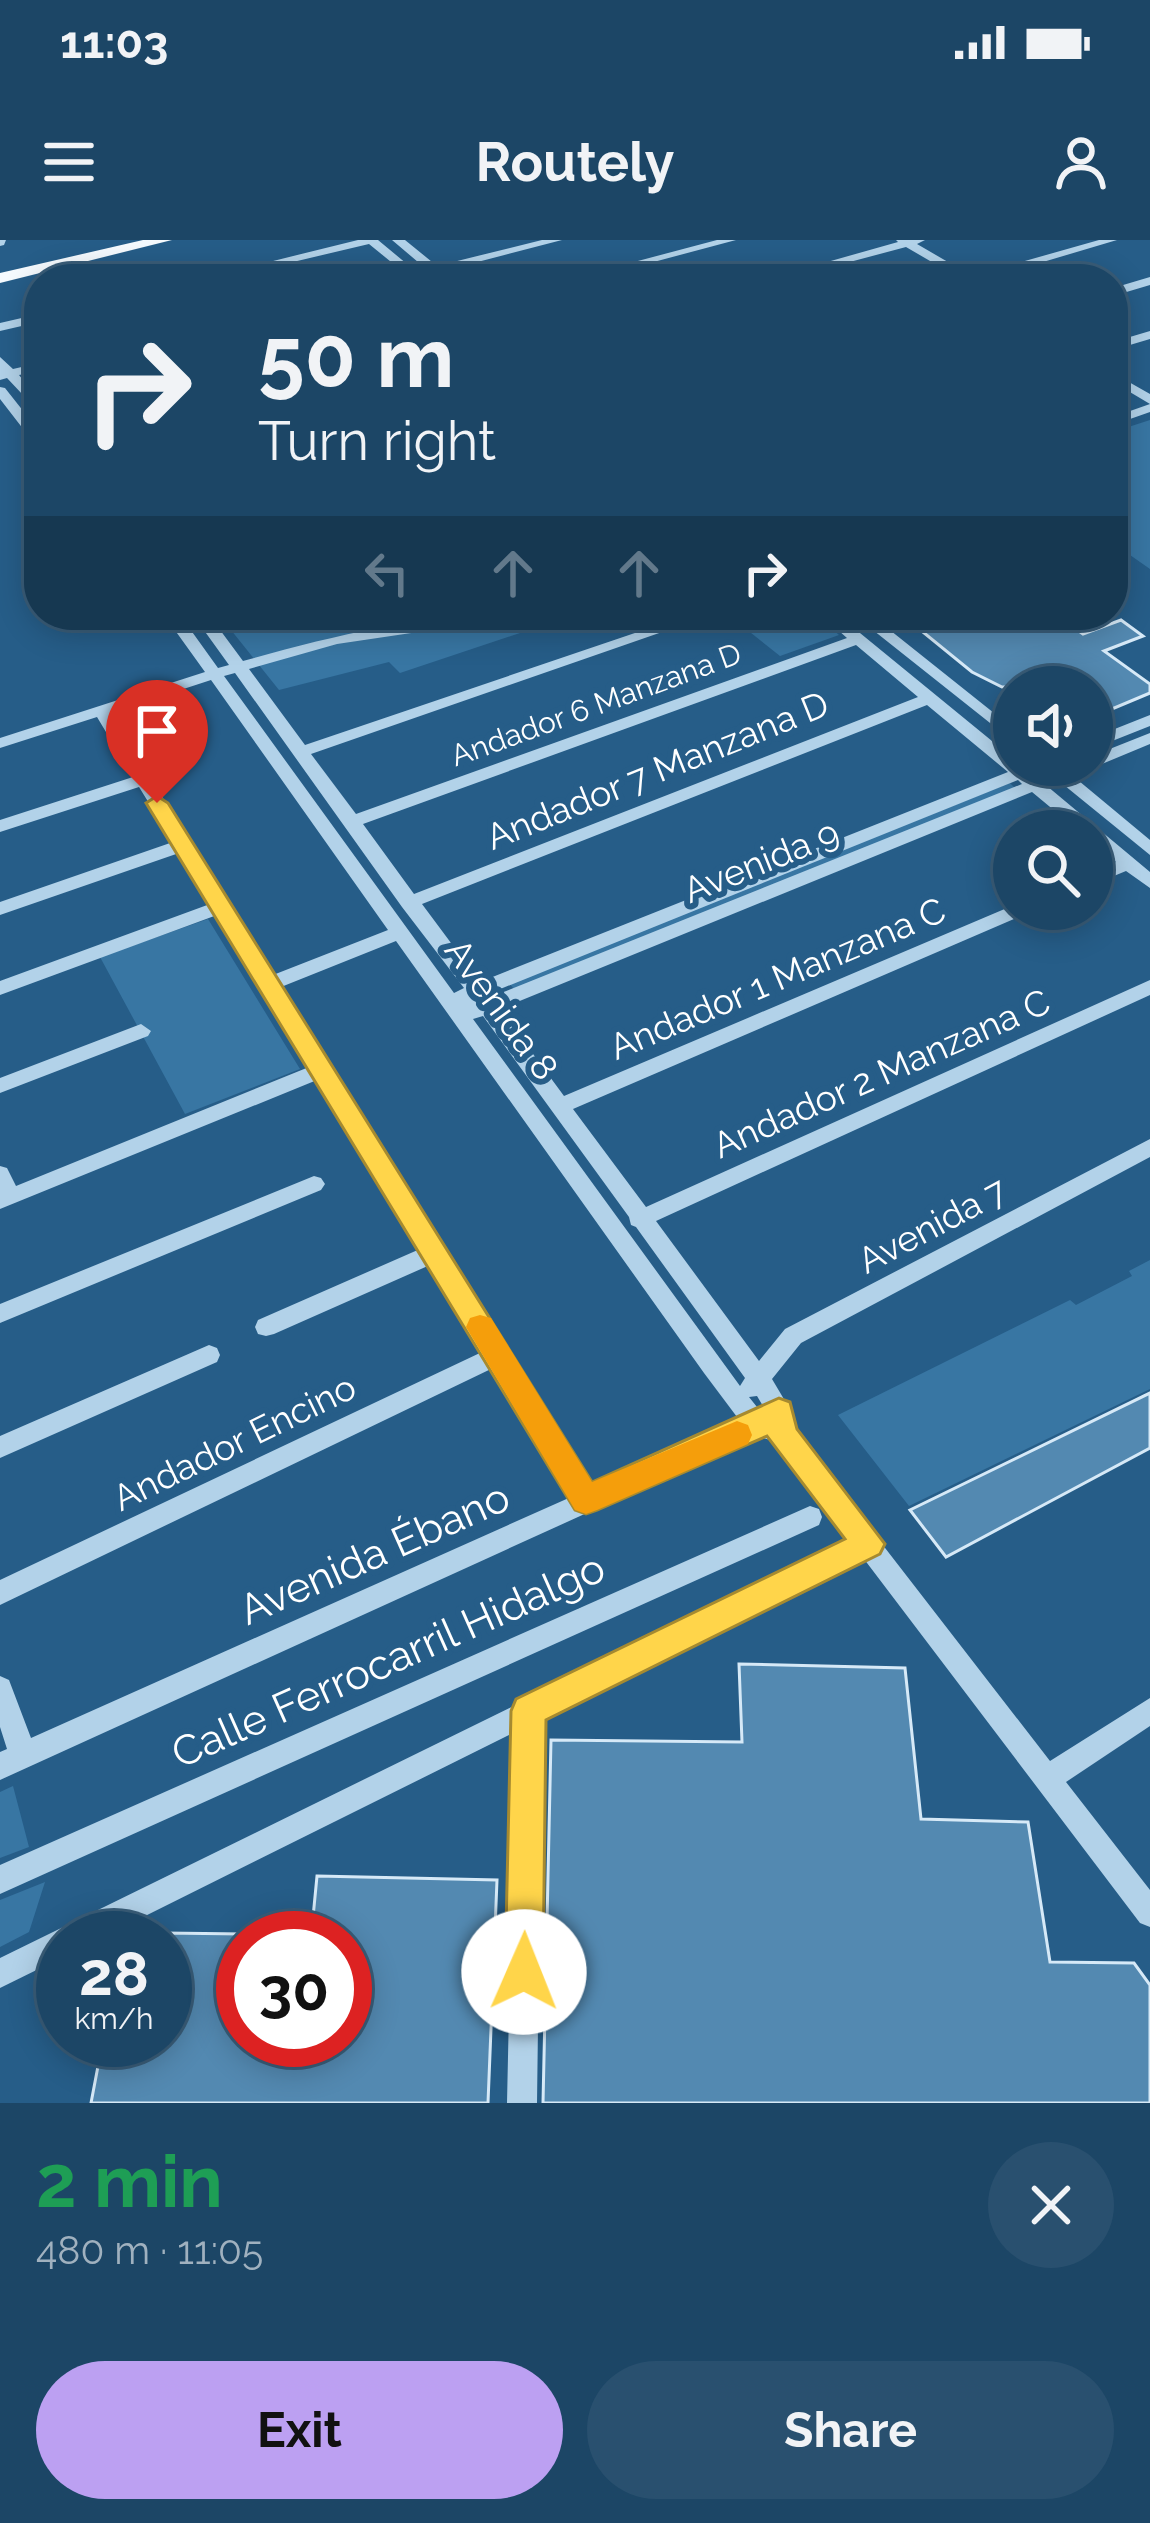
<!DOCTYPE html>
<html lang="en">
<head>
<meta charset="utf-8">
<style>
	:root { --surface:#1c4666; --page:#29506f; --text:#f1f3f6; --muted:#a0b1bf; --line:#3a5e7a; --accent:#bca0f2 }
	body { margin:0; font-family:Raleway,sans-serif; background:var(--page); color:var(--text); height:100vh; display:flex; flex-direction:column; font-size:45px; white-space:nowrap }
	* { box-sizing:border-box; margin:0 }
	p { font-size:39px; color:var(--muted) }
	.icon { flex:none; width:66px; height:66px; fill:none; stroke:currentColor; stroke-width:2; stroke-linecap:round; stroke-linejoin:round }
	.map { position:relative; height:1863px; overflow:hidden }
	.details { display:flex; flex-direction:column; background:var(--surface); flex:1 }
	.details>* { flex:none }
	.guide { position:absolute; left:24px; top:24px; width:1104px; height:366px; border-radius:48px; box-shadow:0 6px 30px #0003,0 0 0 3px var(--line); background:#1c4666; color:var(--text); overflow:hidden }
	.tools { position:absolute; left:993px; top:426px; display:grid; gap:24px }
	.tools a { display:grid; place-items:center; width:120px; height:120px; border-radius:50%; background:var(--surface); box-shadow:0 6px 30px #0003,0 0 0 3px var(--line); font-size:60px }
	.speed { position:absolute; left:36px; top:1671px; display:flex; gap:24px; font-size:60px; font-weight:700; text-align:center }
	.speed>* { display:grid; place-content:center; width:156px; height:156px; border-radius:50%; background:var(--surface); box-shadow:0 6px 30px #0003,0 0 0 3px var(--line); line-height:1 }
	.speed small { font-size:30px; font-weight:400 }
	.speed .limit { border:18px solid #d22; background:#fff; color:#111 }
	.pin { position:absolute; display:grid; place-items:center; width:102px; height:102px; color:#fff; margin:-123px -51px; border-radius:50% 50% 50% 0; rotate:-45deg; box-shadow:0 0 12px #0007 }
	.pin .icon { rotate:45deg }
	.me { position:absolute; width:132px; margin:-66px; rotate:1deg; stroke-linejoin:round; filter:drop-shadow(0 0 9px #0008) }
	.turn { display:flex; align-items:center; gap:42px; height:252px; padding:0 36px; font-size:54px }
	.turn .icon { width:156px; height:156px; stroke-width:2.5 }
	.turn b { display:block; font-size:84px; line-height:102px }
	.lanes { display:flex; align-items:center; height:114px; padding:0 36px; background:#0003; justify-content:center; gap:60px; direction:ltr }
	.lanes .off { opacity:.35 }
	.round { display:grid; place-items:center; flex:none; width:126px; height:126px; border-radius:63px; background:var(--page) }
	.headline { display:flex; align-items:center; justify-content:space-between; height:204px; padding:0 36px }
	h1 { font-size:72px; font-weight:700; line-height:90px; color:#1e9e55 }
	.action { display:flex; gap:24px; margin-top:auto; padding:24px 36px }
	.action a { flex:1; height:138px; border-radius:72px; background:var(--accent); color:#111; font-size:48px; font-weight:700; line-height:138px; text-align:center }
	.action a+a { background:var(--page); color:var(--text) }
	.status { display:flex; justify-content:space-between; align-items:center; height:84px; padding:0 60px; background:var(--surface); direction:ltr }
	.status svg { height:33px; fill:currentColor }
	header { display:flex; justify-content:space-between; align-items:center; height:156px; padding:0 36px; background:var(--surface); font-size:54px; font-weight:700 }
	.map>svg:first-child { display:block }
	.green { fill:#3876a3 }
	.building { fill:#5389b1; stroke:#d6e9f7; stroke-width:3 }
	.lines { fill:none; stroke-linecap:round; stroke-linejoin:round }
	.minor { fill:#b2d2e9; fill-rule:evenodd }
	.major { fill:#f5fafe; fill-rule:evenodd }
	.route { fill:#ffd54a; stroke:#a68a30; stroke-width:3 }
	.slow { fill:#f59e0b }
	.labels { text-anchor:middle; stroke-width:12; stroke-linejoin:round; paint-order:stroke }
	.far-street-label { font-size:30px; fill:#fff; stroke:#265d88 }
	.street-label { font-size:36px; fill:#fff; stroke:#265d88 }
	.near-street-label { font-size:42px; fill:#fff; stroke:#265d88 }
</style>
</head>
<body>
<div class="status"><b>11:03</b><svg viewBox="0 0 49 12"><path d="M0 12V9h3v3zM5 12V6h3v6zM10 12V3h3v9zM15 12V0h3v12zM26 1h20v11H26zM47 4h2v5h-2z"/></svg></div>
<header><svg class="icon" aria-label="menu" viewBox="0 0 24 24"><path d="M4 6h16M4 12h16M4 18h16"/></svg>Routely<svg class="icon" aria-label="person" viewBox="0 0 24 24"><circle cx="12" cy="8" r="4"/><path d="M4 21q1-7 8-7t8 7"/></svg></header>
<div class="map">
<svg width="1150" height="1863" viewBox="0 0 1150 1863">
	<rect width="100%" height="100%" fill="#265d88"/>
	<path class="green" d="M1150,180V329L1120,308L1113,310V192Z
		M258,375H546L553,382L400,433L389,422L279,450L227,385Z
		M816,375L839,395L780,416L731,377Z
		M1010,543L1015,548L514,749L509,743Z
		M208,679L300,829L185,874L100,717Z
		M1150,1020V1149L909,1266L838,1175L1070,1060L1076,1065L1132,1036L1129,1031Z
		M13,1546L29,1607L0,1618V1552Z
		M45,1642L29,1692L0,1707V1660Z"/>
	<path class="building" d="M902,375H1017L1018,382L1057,375L1083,394L1121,380L1143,396L1104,411L1150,444V453L1112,469L1092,453V447H1002L972,432Z
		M1150,1153V1208L946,1317L910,1270Z
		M739,1424L905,1428L921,1579L1028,1582L1050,1722L1134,1723L1150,1745V1863H543L551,1500L742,1502Z
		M317,1636L497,1640L488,1863H91L103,1800H165V1693L243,1694V1800H345V1698H311Z"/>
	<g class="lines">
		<path class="minor" d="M0,0H6L4,5L0,6Z
			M358,0H378L425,39H412L369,4L221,39H200Z
			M392,0H405L437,26L542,0H562L443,31L451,39H438Z
			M717,0H736L590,39H570Z
			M896,0H925L917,4L972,36L1099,0H1117L986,39H961L906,7L786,39H767L898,2Z
			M1150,37V45L1113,56V48Z
			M39,74V82L0,91V83Z
			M1150,91V99L1113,110V102Z
			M0,117L13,129L39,123V131L19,135L39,160V172L7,138L0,140Z
			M1113,133L1150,154V164L1113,142Z
			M0,147L5,148L39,191V204L34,203L0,159Z
			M1150,164V172L1113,185V177Z
			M164,375H180L218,428L229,425L193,375H209L243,421C329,397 417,375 507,375L499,380L337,404L249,429L305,505L688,375H711L311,514L356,574L847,398L821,375H838L1014,519V525H1092V516L1150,493V504L1073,536L1150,600V615L1059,541L1047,546L1150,632V648L1126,631L1092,645V632L1116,622L1092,602V591H1079L1032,552L500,769L564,856L1014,665V669H1031L1028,673L573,869L646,967L1150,740V755L656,981L759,1121L785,1089L1150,899V917L801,1103L772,1139L791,1171L793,1189L1050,1521L1150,1458V1486L1066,1542L1150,1650V1687L1140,1683L864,1319L542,1479L537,1863H507L515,1492L101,1698H63V1717L0,1748V1718L850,1301L774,1201L756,1196L0,1540V1512L7,1509L0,1487V1436L9,1440L31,1498L571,1257L493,1128L0,1365V1340L482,1112L430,1025L274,1094L266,1096L258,1094L255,1087L258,1080L420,1009L317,840L0,969V926L7,928L16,946L309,827L217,675L0,755V741L210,664L179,613L0,675V662L173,602L139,547L0,592V580L133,537L97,477L0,508V498L205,432ZM856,405L918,457L414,654L363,584ZM235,433L402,667L464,748L454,753L224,436ZM211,440L388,690L273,735L110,473ZM927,465L1008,532L480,742L422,664ZM1046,529L1049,533L1037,538L1032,534ZM1018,540L1022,544L491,757L488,754ZM396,701L704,1133L740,1181L592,1247L281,747ZM483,776L629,977L631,985L636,987L745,1138L740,1146L473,779ZM757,1156L766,1171L761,1172L749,1157Z
			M854,375H871L1014,489V502Z
			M1150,475V486L1092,509V498Z
			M141,784L151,791L148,796L0,853V838Z
			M314,936L321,938L325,944L321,950L0,1083V1064Z
			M209,1105L217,1108L220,1115L217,1122L0,1218V1196Z
			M810,1266L819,1269L822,1277L819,1285L0,1654V1625Z"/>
		<path class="major" d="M143,0H172L0,43V33Z"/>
	</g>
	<path class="route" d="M157,556L168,563L592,1242L779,1158L790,1162L797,1189L885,1304L880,1314L546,1480L543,1732L538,1746L524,1751L511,1746L505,1732L511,1471L516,1459L845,1299L767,1196L597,1270L586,1274L575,1270L146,563Z"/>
	<path class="slow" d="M480,1075L491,1078L592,1242L737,1181L748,1185L752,1195L748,1204L597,1270L586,1274L575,1270L466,1087L470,1078Z"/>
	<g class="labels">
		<g class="far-street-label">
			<text transform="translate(596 465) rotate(-20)" y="10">Andador 6 Manzana D</text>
		</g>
		<g class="street-label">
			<text transform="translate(657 530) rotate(-22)" y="13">Andador 7 Manzana D</text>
			<text transform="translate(761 621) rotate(-22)" y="13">Avenida 9</text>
			<text transform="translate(777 738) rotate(-23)" y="13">Andador 1 Manzana C</text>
			<text transform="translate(502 769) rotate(54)" y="13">Avenida 8</text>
			<text transform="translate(881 833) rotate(-24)" y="13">Andador 2 Manzana C</text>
			<text transform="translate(932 985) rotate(-28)" y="13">Avenida 7</text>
			<text transform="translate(234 1202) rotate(-26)" y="13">Andador Encino</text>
		</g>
		<g class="near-street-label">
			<text transform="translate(374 1313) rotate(-24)" y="15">Avenida Ébano</text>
			<text transform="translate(388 1420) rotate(-24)" y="15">Calle Ferrocarril Hidalgo</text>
		</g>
	</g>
</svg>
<div class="tools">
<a><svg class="icon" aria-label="sound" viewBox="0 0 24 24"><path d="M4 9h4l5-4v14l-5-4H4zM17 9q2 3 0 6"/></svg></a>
<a><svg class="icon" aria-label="search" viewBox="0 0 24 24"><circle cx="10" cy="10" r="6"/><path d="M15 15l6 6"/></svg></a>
</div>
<div class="speed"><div>28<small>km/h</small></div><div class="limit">30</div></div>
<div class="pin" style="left:157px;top:563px;background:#d93025"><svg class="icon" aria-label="arrive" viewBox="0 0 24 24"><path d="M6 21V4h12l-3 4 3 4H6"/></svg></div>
<svg class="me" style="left:524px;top:1732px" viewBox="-20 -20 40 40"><circle r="19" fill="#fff"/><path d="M0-13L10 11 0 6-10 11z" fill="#ffd54a"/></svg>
<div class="guide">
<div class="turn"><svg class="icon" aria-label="right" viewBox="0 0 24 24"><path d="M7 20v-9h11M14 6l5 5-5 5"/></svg><div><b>50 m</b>Turn right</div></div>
<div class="lanes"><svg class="icon off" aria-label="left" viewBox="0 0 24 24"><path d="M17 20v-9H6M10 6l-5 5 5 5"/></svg><svg class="icon off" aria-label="ahead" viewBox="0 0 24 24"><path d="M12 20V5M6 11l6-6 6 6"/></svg><svg class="icon off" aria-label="ahead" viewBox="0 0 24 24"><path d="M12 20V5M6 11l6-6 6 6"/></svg><svg class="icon" aria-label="right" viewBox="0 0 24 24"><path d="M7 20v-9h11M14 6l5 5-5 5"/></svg></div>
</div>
</div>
<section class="details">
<div class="headline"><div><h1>2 min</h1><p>480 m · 11:05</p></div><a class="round"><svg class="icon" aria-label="close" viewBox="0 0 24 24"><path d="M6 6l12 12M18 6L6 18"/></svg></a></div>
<div class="action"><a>Exit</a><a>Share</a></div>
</section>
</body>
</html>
